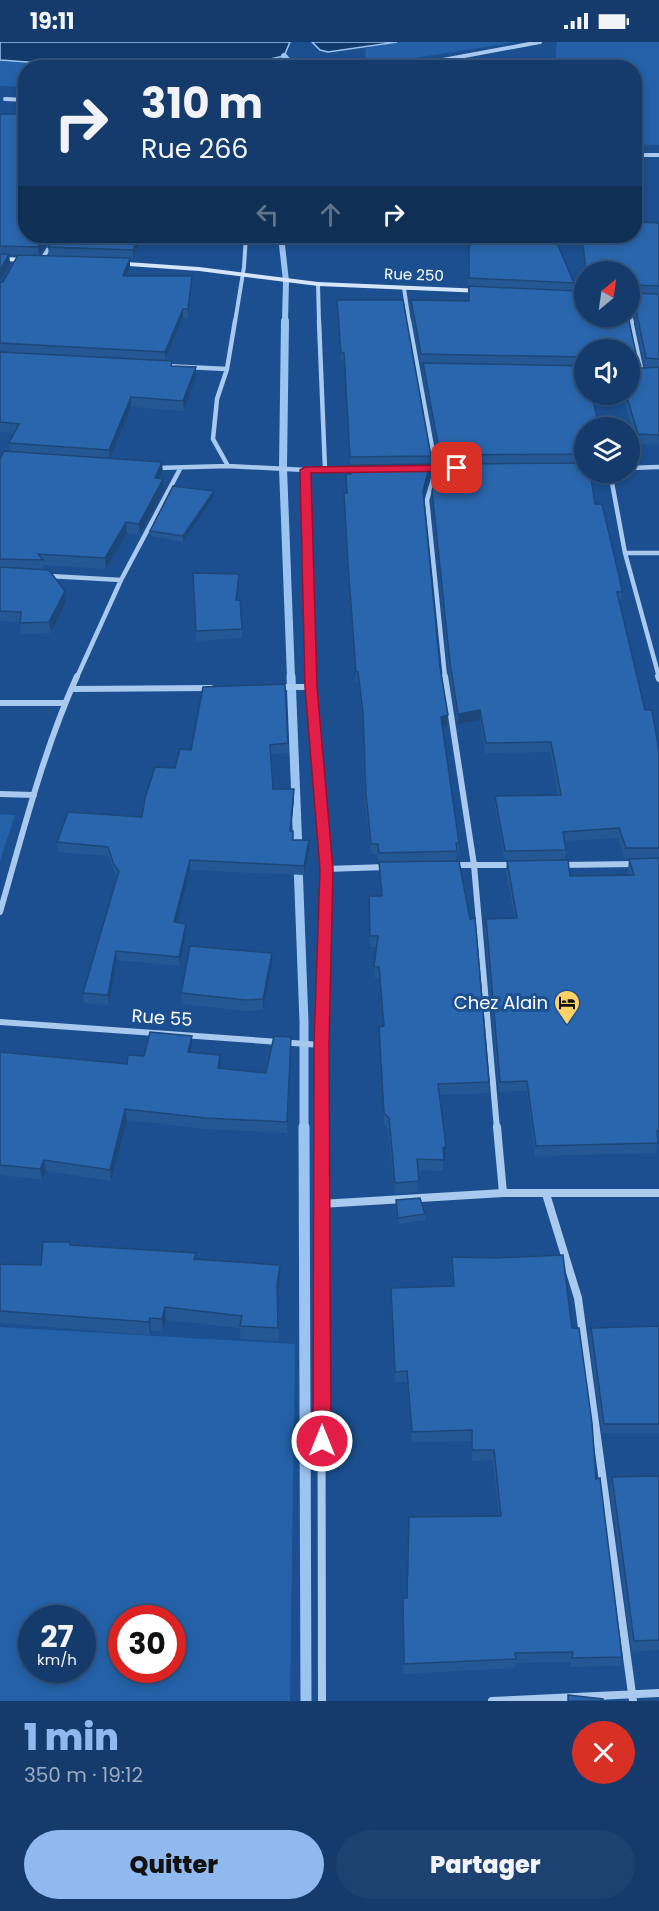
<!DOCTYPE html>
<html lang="fr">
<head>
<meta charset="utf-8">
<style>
	:root { --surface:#143b6b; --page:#1d4271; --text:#f1f3f6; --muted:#9dadc1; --line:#33557e; --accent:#90b9f0 }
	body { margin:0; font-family:Poppins,sans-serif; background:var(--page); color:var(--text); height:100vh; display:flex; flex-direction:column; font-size:22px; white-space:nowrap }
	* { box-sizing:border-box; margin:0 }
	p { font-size:20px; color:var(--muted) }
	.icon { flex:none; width:33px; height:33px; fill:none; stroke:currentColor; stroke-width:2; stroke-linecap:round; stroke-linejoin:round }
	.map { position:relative; height:1659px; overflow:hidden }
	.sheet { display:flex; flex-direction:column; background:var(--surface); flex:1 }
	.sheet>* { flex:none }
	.guide { position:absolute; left:18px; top:18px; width:624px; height:183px; border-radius:24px; box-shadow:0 3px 9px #0003,0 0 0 2px var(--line); background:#143b6b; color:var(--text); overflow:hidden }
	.needle { width:39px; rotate:29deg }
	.buttons { position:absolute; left:574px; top:219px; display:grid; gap:12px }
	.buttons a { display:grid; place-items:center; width:66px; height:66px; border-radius:50%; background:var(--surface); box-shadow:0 3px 9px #0003,0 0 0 2px var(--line); font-size:30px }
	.speed { position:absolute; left:18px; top:1563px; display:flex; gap:12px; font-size:30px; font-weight:700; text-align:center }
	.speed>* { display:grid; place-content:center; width:78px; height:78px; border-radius:50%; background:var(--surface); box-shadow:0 3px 9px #0003,0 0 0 2px var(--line); line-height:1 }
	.speed small { font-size:15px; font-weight:400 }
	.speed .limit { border:9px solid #d22; background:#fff; color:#111 }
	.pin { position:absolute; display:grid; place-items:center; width:51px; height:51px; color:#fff; margin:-26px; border-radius:12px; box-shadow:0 3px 9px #0006 }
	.me { position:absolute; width:66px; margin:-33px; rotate:0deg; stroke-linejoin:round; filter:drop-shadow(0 0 4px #0008) }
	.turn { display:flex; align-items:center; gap:21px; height:126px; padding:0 24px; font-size:27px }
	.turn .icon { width:78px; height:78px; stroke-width:2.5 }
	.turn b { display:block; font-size:42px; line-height:51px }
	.lanes { display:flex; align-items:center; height:57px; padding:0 24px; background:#0003; justify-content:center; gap:30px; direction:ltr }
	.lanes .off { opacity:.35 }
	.round { display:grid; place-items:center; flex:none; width:63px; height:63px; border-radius:32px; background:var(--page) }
	.head { display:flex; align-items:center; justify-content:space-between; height:102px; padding:0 24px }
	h1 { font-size:36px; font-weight:800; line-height:45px; color:var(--accent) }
	.button { display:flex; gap:12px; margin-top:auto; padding:12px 24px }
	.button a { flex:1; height:69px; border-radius:36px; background:var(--accent); color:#111; font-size:24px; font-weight:800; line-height:69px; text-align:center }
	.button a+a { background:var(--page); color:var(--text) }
	.status { display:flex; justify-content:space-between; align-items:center; height:42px; padding:0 30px; background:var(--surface); direction:ltr }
	.status svg { height:16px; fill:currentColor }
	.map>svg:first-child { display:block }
	.green { fill:#2461a8; fill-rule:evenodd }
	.water { fill:#123a6d; stroke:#9cc4f0; stroke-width:1.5 }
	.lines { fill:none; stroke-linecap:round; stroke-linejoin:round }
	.stream-far3 { stroke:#9cc4f0; stroke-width:6 }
	.stream-far2 { stroke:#9cc4f0; stroke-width:8 }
	.stream-far1 { stroke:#9cc4f0; stroke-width:9 }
	.stream { stroke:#9cc4f0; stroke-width:11 }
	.street-far3 { stroke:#a9c9ee; stroke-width:4 }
	.street-far2 { stroke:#a9c9ee; stroke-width:4.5 }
	.street-far1 { stroke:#a9c9ee; stroke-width:6 }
	.street { stroke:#a9c9ee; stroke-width:8 }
	.secondary { fill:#d6e6fa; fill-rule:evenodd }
	.wall { fill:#245895 }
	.shaded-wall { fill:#1d4779 }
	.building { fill:#2a66ad; stroke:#1d4779; stroke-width:1.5 }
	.route { fill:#e11d48; stroke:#92132f; stroke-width:1.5 }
	.labels { text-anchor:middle; stroke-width:6; stroke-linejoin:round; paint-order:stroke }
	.far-street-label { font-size:15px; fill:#fff; stroke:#1b4f8f }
	.poi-label { font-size:18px; fill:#fff; stroke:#1b4f8f; text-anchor:end }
	.street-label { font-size:18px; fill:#fff; stroke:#1b4f8f }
</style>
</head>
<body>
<div class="status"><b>19:11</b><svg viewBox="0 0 49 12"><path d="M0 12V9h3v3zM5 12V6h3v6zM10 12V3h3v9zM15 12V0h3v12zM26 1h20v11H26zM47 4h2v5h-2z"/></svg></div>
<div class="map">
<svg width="659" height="1659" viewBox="0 0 659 1659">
	<rect width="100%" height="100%" fill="#1b4f8f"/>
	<path class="green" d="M397,0H516L364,24L366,6Z
		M557,0H659V103L635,102L634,26L555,25Z
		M0,18L115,25L26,26L25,45L0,44Z
		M0,772L15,773L0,819Z
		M0,1285L295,1302L290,1659H0ZM82,1576V1628H32V1576ZM172,1576V1628H122V1576Z"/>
	<path class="water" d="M0,0H290L284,14C192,36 93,24 0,18Z
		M312,0H397L328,10L320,8Z"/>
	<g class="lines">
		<path class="stream-far3" d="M284,14L294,26
			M281,194L286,239L285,280"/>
		<path class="stream-far2" d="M285,279L283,426L291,635"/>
		<path class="stream-far1" d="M291,634L298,809
			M298,822L304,980V1087"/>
		<path class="stream" d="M304,1085L306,1659"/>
		<path class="street-far3" d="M443,18L540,0
			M542,19V26
			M5,57L26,58
			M634,113H659
			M41,219L56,194
			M318,242L319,280
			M404,246L409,280
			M630,273L632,280
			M235,280L244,225L246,194"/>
		<path class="street-far2" d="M319,279L325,427
			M409,279L436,427L427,458L445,635
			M631,279L642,331
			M165,324L227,327
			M228,424L213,397L217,357L227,327L235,279
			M156,426L228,424L305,428L359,427
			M630,426L659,425
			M305,428L311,635
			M610,430L625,511L659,635
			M625,511H659
			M49,534L121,538
			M77,635L121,538L180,427"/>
		<path class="street-far1" d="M311,634L326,827L321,1087
			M445,634L474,823L497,1087
			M658,634L659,637
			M278,645H311
			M73,647L211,646
			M0,661H65
			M0,752L34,753
			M453,823H515
			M561,823L635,822
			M326,827L386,825
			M0,870C23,791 43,709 77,634
			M0,980L321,1003"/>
		<path class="street" d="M321,1085L322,1659
			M497,1085L503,1151
			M546,1152L578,1256L633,1659
			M321,1162L503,1151H659
			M492,1659L659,1651"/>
		<path class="secondary" d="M0,215L32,216L36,218L32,220L0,219Z
			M112,219L199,225L318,240L483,247L487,249L483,251L318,244L199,229L115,223H112Z
			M561,251L585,252V256L564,255H561Z"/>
	</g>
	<path class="wall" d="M0,72L51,194L40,213L49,214L48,205L55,194H148V195L141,197L133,217H130V226L127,234H192V244L188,276H183L166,319H172V324L196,325V335L184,369L131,365L111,417L163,430L160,437L164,448L140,493L127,491L106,527L43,523L44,527L66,560L51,591L21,592L20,580L0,579V417L10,410L9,401L14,391L0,390V241L3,240L18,213H9L10,222L0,239Z
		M659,181V402H637L622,352H630V308H585V430L622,550L621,559H619L645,668L659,709V816H624L618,796L565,799L566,808L565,817L505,819L495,764V754L558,753L550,710L485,711L480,678L458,682L449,631L432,458V449L440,422L423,330V321H421L411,267V258L468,259V215L574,241V249L590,274H628L637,316L636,326H652H645L634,272L630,271V230H585V233L581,194H634Z
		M337,258L431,414L430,432L423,455L440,625L448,673L447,683L442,684L459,801V811H457L456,819L489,1040V1051L439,1053L446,1104L445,1115L443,1116V1129L418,1128V1150L395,1152L388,1087L384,1082L379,996V985L383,984L379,936L374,935L376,905H370L369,864V854H381L379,821H378V812H371L365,762L363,681L358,640H356L348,532L344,451H346V432H351V423H350L344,319H341Z
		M214,449V455L183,500L151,494L150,489Z
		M239,542L237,558L242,587V596L196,599V589Z
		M288,701L289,711L270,712L273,747L294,756L291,789L293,798H309V808L304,833L190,828L177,880L186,882V891L180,924L117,918L109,963L84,961L83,951L117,835L115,833L109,814L58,810L57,800L142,775L175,726L191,708Z
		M659,816V1099H658L656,1111L535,1114L527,1049L499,1050L485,887L486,877L515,876L506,829L507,819L570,834L629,833L628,827L629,817Z
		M272,911V923L263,968L246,969L182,962L181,951Z
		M192,1005L191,1010L221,1024L220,1027L266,1031L291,1006L287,1091L206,1087L127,1078L111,1139L46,1129L42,1138L0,1133V1010L127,1022L144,1014Z
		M396,1158L425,1172V1178L398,1182Z
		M70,1200V1203L196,1211V1217L280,1223V1236L278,1256L279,1299L241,1297L240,1286L166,1278L163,1289H151L150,1293L0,1281V1222L41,1223Z
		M452,1215L572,1286L596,1437L622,1615L620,1624L570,1625L571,1620L516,1621L515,1626L403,1632V1556H406L499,1474L493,1418L472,1419L471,1399L412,1400L407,1340H395L391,1246L453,1244L451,1225Z
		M659,1284V1391H602L589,1296L591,1286Z
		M659,1434V1608L632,1610L610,1446L612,1435Z"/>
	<path class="shaded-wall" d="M45,194H51L39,214L38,205Z
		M139,194H148V195L141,197L133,217V208Z
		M9,212L10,222L0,239V228Z
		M130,216V226L123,243V234Z
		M192,234V244L188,276V267Z
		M183,267V276L165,319V310Z
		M637,316L636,326H630V317Z
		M196,325V335L184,369L183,359Z
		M131,355V365L110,418L109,408Z
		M162,420L163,430L155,446V436Z
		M430,422V432L423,458V449Z
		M163,437L164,448L140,493L139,482Z
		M214,449V455L183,500V494Z
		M126,480L127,491L106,527L105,516Z
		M239,532V542L236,568V558Z
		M65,549L66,560L51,591L49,580Z
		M480,668V678L458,682V672Z
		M448,673L447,683L440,684L441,675Z
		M294,747V756L290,799V789Z
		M309,798V808L304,833V824Z
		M190,818V828L175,890L174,880Z
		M186,882V891L180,924L179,915Z
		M116,909L117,918L109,963L108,953Z
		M272,911V923L263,968V957Z
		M192,994V1005L188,1021V1010Z
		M291,995V1006L287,1091V1080Z
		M220,1013L221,1024L218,1037V1026Z
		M125,1067L127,1078L111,1139L110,1128Z
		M446,1104L445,1115L442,1117L443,1106Z
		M44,1118L46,1129L42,1138L40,1127Z
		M280,1223V1236L278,1256L277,1243Z
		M165,1265L166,1278L163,1289L162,1277Z
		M150,1276L151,1289L150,1293L149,1280Z"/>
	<path class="building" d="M0,72H26V194H45L38,205L0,204Z
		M634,180L659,181V244L631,243L630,248V230H586L582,194H634Z
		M55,194H139L133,208L48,205Z
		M471,194H554L574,241L469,236V207Z
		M0,212H9L0,228Z
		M18,213L130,216L123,234H192L188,267H183L165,310L0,301V241L3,240Z
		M469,244L578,249L585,265V274H589L592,281L591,274H628L637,316L630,317V308H585V315L421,312L411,258L469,259Z
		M630,251L659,252V317L646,316L635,263L630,261Z
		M337,258H403L431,414L350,415L344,311H341Z
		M0,310L172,319L171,324L196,325L183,359L131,355L109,408L9,401L19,382L0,380Z
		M423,321L585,324V352H592L599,386H585V412L440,413Z
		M630,325L642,326L659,325V393L638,392L626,352H630Z
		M4,409L162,420L155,436L163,437L139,482L126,480L105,516L38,512L43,518L0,517V417Z
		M585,421V430H590L595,462H602L620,538L622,550H617L645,668H652L659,709V806H626L619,786L563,790L566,808L505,809L495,754L561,753L551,700L486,701L480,668L458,672L450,621L432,449L440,422Z
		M430,422L423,449L440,625L448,673L441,675L459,801H456L457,809L379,811L378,802H371L366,752L363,671L358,630H356L348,522L344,451H347L346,432H351V423Z
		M173,444L214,449L183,494L150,489Z
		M0,525L49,528L65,549L49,580L20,581L21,570L0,569Z
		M193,531L239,532L236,558H240L242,587L196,589Z
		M285,642L288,701L270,703L273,747H294L290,789H293V798H309L304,824L190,818L174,880L186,882L179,915L116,909L108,953L83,951L119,829L114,823L108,805L57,800L68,770L142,775L145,756L155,725L175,726L180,707L191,708L203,645Z
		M659,816V1089H657L658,1101L536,1104L527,1039L500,1040L486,877L517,876L507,819L568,818L570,834L634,833L629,817Z
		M459,819L470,877L475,876L489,1040L438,1042L446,1104L443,1106L444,1118L417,1117L419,1139L395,1141L389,1076L384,1071L379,985L384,984L379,925L374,924L378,894H370L369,854H382L379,820Z
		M190,904L272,911L263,957L245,958L181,951Z
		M150,990L192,994L188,1010L220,1013L218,1026L266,1031L274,994L291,995L287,1080L206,1076L125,1067L110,1128L44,1118L40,1127L0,1123V1010L127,1022L128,1013L144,1014Z
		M420,1156L425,1172L398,1176L396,1158Z
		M43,1200H70V1203L196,1211L194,1217L280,1223L277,1243L278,1286L240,1284L242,1274L165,1265L162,1277L150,1276L149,1280L0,1269V1222L41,1223Z
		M563,1213L572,1286H579L592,1381L596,1437L600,1436L622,1615L572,1616L573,1610L515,1611L516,1617L404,1622L403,1556H407L409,1475L501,1474L494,1408H472V1388L412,1390L407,1329L395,1330L391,1246L454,1244L452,1215L495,1216Z
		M659,1284V1382H604L591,1286Z
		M659,1434V1598L634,1599L612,1435Z
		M568,1653L603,1657V1659H568Z"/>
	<path class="route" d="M457,423L461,424V429L311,431L317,645L333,827L329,1002L331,1399L328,1404L322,1407L316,1404L313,1399L314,1002L320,827L305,645L300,428L305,425Z"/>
	<defs>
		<symbol id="hotel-pin" viewBox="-11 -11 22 30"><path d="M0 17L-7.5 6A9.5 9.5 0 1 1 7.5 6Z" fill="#ffd166" stroke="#1b4f8f"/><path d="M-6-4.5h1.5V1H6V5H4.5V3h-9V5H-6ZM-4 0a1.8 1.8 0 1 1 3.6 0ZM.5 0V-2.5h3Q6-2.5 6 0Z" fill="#111"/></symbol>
	</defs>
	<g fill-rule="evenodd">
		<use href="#hotel-pin" x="552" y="946" width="30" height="40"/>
	</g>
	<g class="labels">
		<g class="far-street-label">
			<text transform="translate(414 233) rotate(2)" y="5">Rue 250</text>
		</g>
		<g class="poi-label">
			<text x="548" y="967">Chez Alain</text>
		</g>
		<g class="street-label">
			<text transform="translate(162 976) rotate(4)" y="6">Rue 55</text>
		</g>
	</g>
</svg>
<div class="buttons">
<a><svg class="needle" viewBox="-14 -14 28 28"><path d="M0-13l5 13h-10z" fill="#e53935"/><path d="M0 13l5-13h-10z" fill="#9dadc1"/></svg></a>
<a><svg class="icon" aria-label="sound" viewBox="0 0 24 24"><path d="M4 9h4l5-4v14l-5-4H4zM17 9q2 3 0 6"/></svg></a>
<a><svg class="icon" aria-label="layers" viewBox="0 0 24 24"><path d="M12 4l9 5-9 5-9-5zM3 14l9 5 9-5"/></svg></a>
</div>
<div class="speed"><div>27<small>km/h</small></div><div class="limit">30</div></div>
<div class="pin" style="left:457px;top:426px;background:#d93025"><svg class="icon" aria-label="arrive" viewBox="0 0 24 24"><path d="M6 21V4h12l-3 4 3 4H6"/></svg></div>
<svg class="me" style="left:322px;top:1399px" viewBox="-20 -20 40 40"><circle r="17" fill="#e11d48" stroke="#fff" stroke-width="3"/><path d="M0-11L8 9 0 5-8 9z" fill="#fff"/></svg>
<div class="guide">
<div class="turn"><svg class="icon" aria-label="right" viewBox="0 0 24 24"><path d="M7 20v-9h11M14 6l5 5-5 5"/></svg><div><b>310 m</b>Rue 266</div></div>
<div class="lanes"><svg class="icon off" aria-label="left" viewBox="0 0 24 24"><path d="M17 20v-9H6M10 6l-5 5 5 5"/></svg><svg class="icon off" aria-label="ahead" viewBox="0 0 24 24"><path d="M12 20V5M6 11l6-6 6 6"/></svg><svg class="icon" aria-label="right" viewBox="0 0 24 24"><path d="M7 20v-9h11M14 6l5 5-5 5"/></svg></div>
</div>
</div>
<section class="sheet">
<div class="head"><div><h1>1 min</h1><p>350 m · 19:12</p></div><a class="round" style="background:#d93025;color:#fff"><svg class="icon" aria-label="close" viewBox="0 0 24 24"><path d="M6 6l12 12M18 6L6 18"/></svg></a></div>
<div class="button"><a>Quitter</a><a>Partager</a></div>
</section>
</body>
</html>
